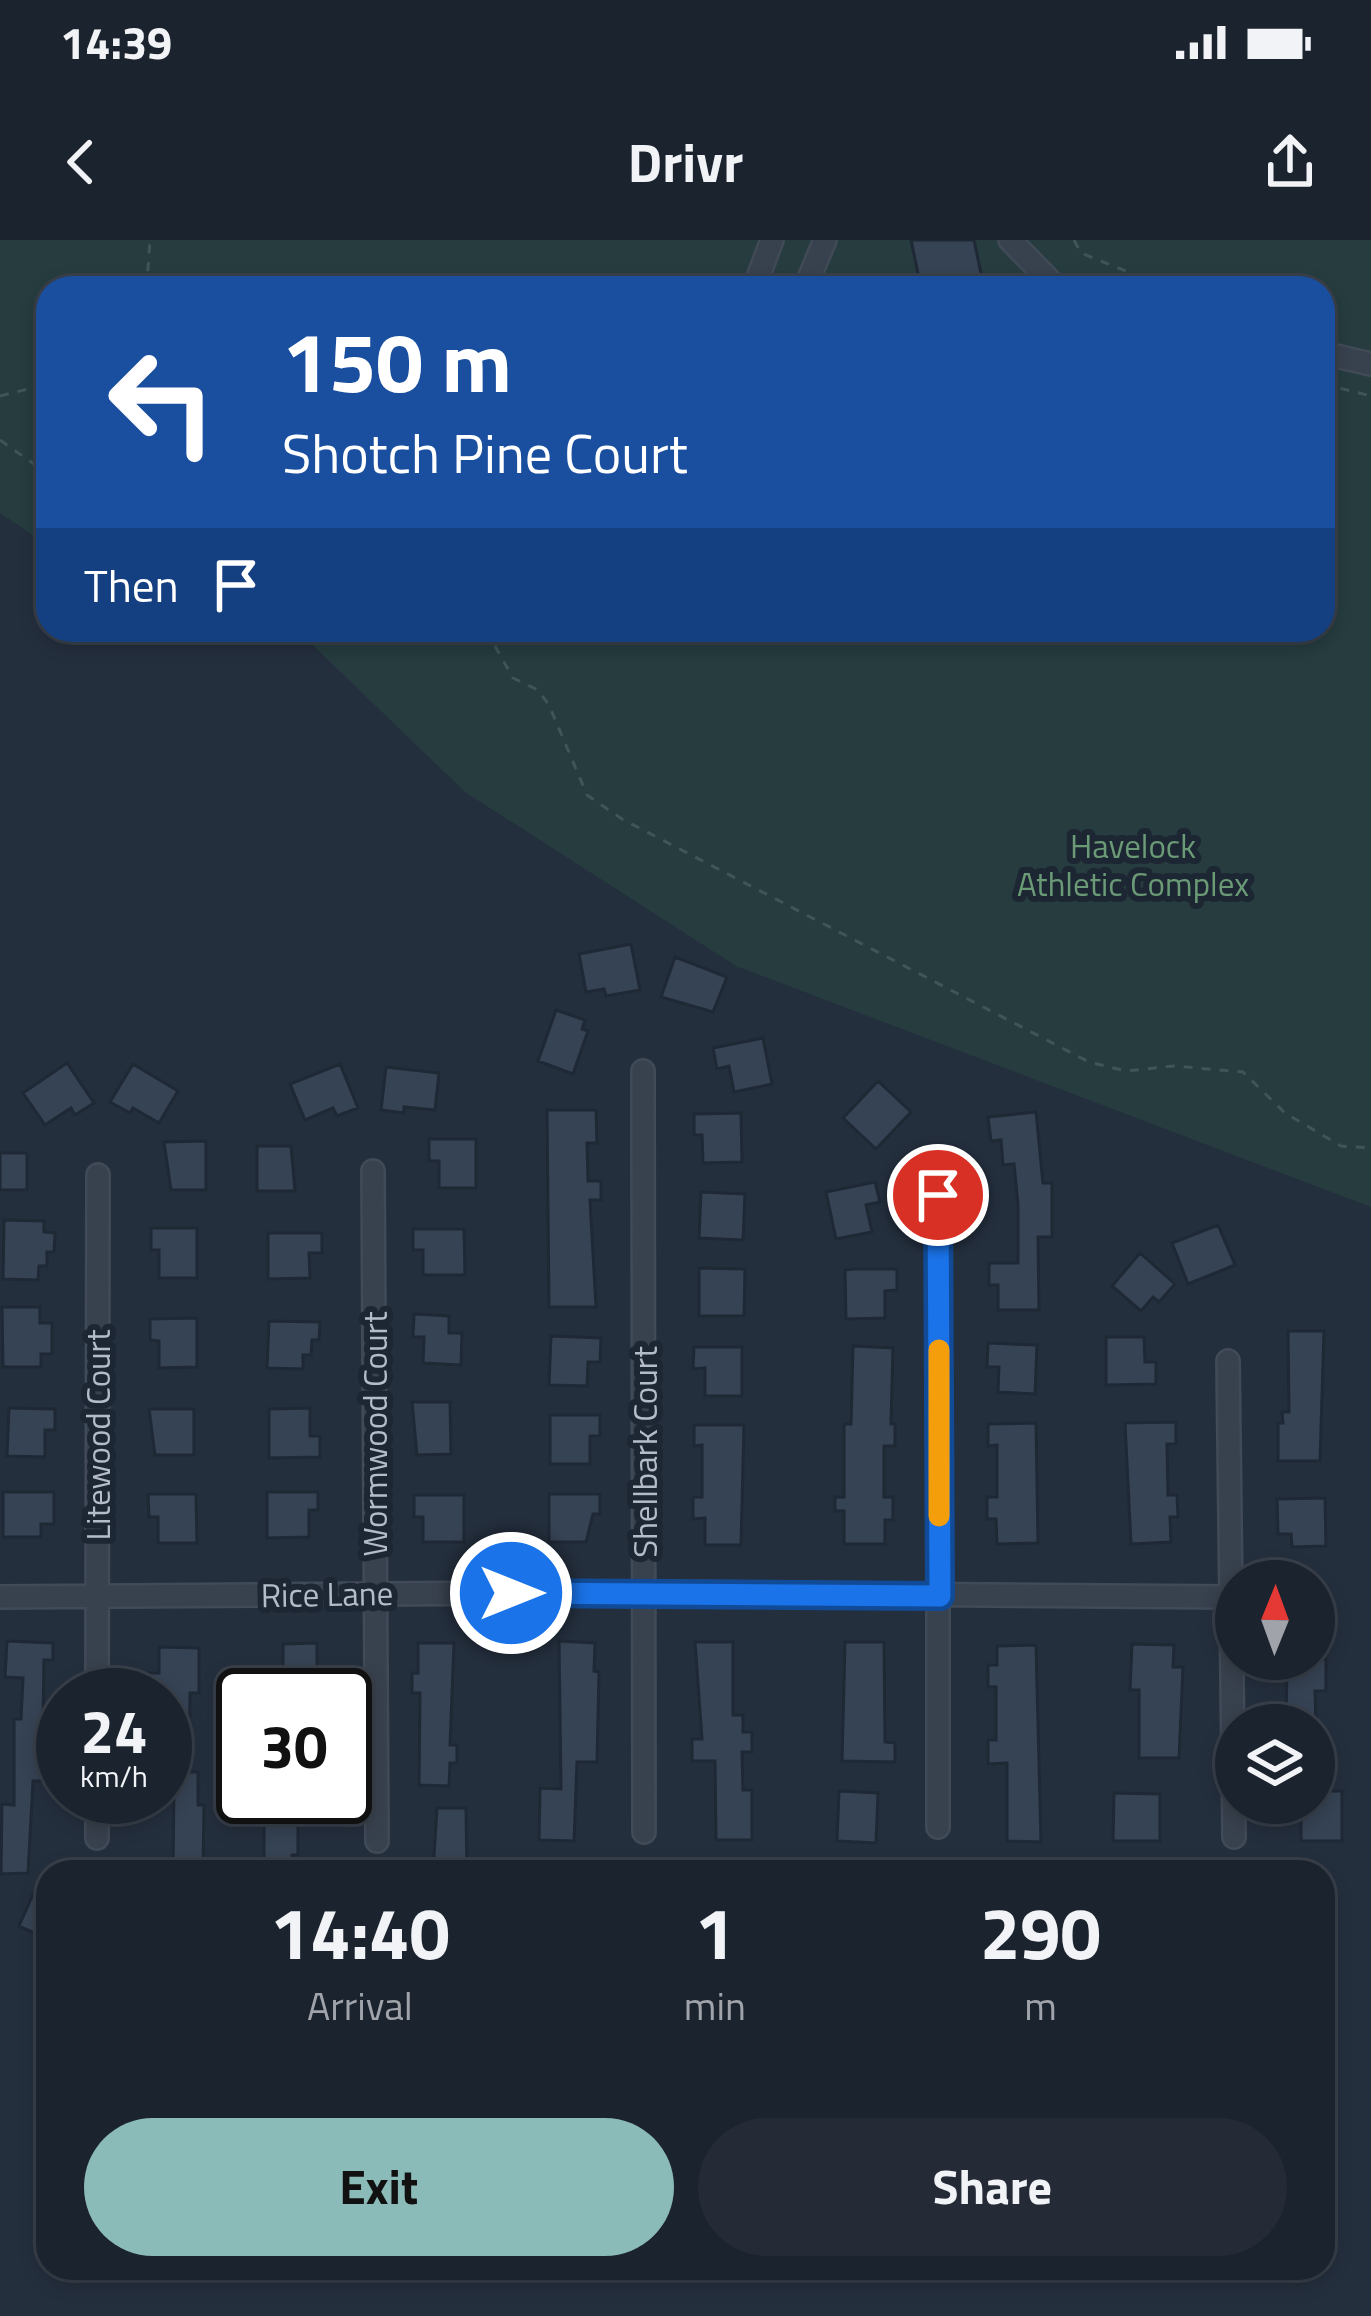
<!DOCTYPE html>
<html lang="en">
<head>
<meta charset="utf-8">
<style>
	:root { --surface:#1b232e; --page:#242b36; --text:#f1f3f6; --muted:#a0a4aa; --line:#39404a; --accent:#8bbbb9 }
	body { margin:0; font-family:"Titillium Web",sans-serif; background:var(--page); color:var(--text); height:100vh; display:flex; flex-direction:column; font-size:45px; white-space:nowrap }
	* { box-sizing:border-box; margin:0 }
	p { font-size:39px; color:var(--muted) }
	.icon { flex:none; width:66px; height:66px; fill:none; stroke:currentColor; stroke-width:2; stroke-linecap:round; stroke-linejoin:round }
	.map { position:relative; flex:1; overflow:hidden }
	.side { position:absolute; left:36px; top:1620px; width:1299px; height:420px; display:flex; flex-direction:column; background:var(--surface); border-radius:36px; box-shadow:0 6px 18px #0003,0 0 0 3px var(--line) }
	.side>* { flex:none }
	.top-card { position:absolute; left:36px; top:36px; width:1299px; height:366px; border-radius:36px; box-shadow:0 6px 18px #0003,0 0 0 3px var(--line); background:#1a4fa0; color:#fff; overflow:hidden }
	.needle { width:78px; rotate:1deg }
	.buttons { position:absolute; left:1215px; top:1320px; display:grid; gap:24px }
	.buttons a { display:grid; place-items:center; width:120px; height:120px; border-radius:50%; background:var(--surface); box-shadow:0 6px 18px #0003,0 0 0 3px var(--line); font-size:60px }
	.speed { position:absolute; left:36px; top:1428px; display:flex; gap:24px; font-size:60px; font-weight:700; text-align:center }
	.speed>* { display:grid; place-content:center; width:156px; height:156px; border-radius:50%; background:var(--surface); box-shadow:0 6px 18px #0003,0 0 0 3px var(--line); line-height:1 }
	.speed small { font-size:30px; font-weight:400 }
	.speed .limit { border:6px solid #111; border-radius:18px; background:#fff; color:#111 }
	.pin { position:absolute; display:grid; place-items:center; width:102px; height:102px; color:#fff; margin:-51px; border:6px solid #fff; border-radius:50%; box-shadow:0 3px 12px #0007 }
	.me { position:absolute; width:132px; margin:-66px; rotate:90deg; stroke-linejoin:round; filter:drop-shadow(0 0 9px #0008) }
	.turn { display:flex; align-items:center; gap:42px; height:252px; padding:0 48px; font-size:54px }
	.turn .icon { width:156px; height:156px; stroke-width:2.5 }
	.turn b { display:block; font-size:84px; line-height:102px }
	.then { display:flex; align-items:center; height:114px; padding:0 48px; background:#0003; gap:24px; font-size:45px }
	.eta { display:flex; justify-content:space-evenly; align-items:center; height:204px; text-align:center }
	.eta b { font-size:72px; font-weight:700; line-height:84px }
	.action { display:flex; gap:24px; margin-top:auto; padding:24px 48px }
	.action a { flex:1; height:138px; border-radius:72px; background:var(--accent); color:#111; font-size:48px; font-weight:700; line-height:138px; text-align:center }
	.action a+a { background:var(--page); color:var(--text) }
	.status { display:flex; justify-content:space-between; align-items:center; height:84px; padding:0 60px; background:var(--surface); direction:ltr }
	.status svg { height:33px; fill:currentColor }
	header { display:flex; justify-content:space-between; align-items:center; height:156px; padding:0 48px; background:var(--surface); font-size:54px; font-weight:700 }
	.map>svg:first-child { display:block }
	.green { fill:#263c3f }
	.building { fill:#364354; stroke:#1f2835; stroke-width:3 }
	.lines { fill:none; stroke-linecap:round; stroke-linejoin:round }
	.minor-casing { stroke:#414a57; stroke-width:26 }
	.path { stroke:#3f5557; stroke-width:3; stroke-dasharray:9 9; stroke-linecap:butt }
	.minor { stroke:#38414e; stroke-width:21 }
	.route-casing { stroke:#114b97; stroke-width:30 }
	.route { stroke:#1a73e8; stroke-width:21 }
	.slow { stroke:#f59e0b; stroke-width:21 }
	.labels { text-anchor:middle; stroke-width:12; stroke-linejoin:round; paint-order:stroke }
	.park-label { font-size:33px; fill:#6b9a76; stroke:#1d2633 }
	.street-label { font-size:33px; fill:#b4bcc9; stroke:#1d2633 }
</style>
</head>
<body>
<div class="status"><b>14:39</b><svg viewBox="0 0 49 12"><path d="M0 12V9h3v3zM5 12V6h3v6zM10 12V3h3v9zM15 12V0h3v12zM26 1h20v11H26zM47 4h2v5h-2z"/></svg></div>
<header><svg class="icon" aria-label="back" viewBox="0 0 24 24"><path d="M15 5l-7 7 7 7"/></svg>Drivr<svg class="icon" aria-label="share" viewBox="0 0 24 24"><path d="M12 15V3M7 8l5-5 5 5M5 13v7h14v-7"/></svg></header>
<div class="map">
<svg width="1371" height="2076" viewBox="0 0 1371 2076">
	<rect width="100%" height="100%" fill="#242f3e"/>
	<path class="green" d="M0,0H1371V967L736,726L465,552L297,390H1323V48H48V305L0,273Z"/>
	<path class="building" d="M911,0H974L984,48H921Z
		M631,704L640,750L606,756L604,749L586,752L579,714Z
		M675,717L727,737L713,772L661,757Z
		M556,770L585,780L582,789L588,791L573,834L538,821Z
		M763,798L772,844L734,852L729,826L717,829L713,808Z
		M67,823L94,863L75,875L71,868L45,885L23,853Z
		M133,824L178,851L159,883L133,868L130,873L110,862Z
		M340,824L358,868L337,876L333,868L305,880L290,844Z
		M386,827L439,833L435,870L404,867V873L381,870Z
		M878,841L911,872L876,909L843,878Z
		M547,870H596L597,903H587L588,941H601V960H590L596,1067H549Z
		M1036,872L1043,943H1052V997H1038L1039,1070H998V1045H989V1023H1018V964L1014,924L1003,925L1001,900L991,901L988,877Z
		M741,873L742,922L703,923L702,895H694V874Z
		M429,899H476V948H439V921H429Z
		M206,901V950H171L164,902Z
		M257,906H291L295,951H257Z
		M0,913H27V950H0Z
		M875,942L880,962L866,965L872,992L836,999L826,952Z
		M701,952L745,954L743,1000L699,998Z
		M4,980L44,981V992L55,993L54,1012H47V1026H39L38,1040L3,1039Z
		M1218,985L1235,1025L1188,1044L1172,1003Z
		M151,988H197V1038H159V1010H151Z
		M413,989H464L465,1035H423V1010H413Z
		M268,993H322V1013H309L310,1038L268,1039Z
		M1140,1013L1175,1044L1159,1062L1153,1057L1141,1071L1112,1046Z
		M699,1028L745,1029L744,1076H699Z
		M854,1029H897V1050L885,1051V1078L846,1079L845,1030Z
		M2,1067H40V1083H52V1114H41V1127H3Z
		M414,1074L449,1076V1093H462L461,1125L423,1123L424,1097H413Z
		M197,1078V1127L159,1128V1101L150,1100V1079Z
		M269,1081L320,1082L319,1100H312L311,1115H303V1129L267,1128Z
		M1288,1091H1324L1320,1221H1278V1183H1283L1282,1172H1289Z
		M551,1096L601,1098L600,1122H588L587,1146L549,1145Z
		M1106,1097H1144L1145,1122H1156V1144L1106,1145Z
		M988,1103L1037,1105L1035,1154L998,1152L999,1127H987Z
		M853,1106L893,1108L891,1184H895V1206H884V1257H893V1280H885V1304H844V1271H835V1257H844V1184H851Z
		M694,1107H742V1156H705V1128L693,1129Z
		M412,1162H450L451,1214L417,1215Z
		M9,1168L55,1169V1190H45V1217L7,1216Z
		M310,1168V1196H320V1217L269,1218V1169Z
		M149,1169H194V1215H155Z
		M550,1175H600V1196H590V1224H550Z
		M1176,1182V1204H1167L1168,1255H1177L1178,1277H1170L1171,1302L1131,1304L1125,1183Z
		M1036,1183L1038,1303L997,1304L996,1279H987V1257H997V1205L988,1206V1184Z
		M694,1185H744L741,1305H705V1278L693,1279V1257H702V1205L694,1206Z
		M3,1252H54V1284H41V1297H3Z
		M267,1252H318V1270H309V1297L267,1298Z
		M148,1254H196L197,1303H158V1277H149Z
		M549,1254H600V1274H593L586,1302H549Z
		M414,1255H464V1302H423V1277H414Z
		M1325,1258L1326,1306L1292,1307L1291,1294H1278L1277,1259Z
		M7,1401L53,1403V1420H44L43,1479H47V1504L54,1503V1522H45V1541H33L28,1633L1,1634L2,1564L14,1565V1479H21L23,1438L5,1437Z
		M559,1401L595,1403L594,1431L599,1432L597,1522H577L574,1601L539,1600L540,1548L561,1549Z
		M695,1402H733V1475H743V1492H752V1512H742L743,1550H752V1600H716L715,1521H692V1499H702Z
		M845,1402H884L885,1502L895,1503V1522L842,1521Z
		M317,1403V1455H283V1404Z
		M418,1403H454L450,1505H457V1523H450L449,1546L419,1545L420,1453H412V1433H418Z
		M1132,1404L1174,1405L1173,1427H1183L1179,1518H1139V1450H1130Z
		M1036,1405L1041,1602L1007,1601V1523L988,1524V1500H996V1447H988V1425H997V1406Z
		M159,1407L199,1408V1453H190L189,1532H198V1565H204L203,1631H173L174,1545H165V1453H147V1433H159Z
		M1287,1419H1326V1451H1315L1316,1485H1286Z
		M839,1551L878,1553L876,1603L837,1601Z
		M1314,1551H1342V1601H1301V1563H1314Z
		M1114,1553L1160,1554V1601H1113Z
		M264,1566H298V1615H292V1632H271V1622H264Z
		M437,1568H466L467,1632H433Z
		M35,1650L48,1656V1699L19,1686Z"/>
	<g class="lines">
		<defs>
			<path id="minor" d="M1010,0L1057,48
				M754,48L772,0
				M805,48L825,0
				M1323,113L1371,124
				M643,831L644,1592
				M373,931L377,1601
				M1228,1121L1234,1597
				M0,1357L645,1352L1229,1357
				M97,1455L98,935
				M97,1557V1598
				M938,1587V955"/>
		</defs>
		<use href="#minor" class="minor-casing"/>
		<path class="path" d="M1074,0L1081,13L1168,48
			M141,48L148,29L150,0
			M1323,144L1371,156
			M0,156L48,144
			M0,200L48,234
			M486,390L513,438L538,450L549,465L587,555L622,579L1089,822L1126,831L1174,826L1243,832L1285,873L1341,906L1371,908"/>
		<use href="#minor" class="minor"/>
	</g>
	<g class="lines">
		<defs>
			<path id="route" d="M511,1353L940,1356L938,955"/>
		</defs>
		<use href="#route" class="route-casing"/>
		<use href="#route" class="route"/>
		<path class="slow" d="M939,1110V1276"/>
	</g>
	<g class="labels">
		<g class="park-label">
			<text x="1133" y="618">Havelock<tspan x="1133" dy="38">Athletic Complex</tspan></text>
		</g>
		<g class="street-label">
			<text transform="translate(375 1194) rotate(-90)" y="12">Wormwood Court</text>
			<text transform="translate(98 1195) rotate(-90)" y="12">Litewood Court</text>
			<text transform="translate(645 1212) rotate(-90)" y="12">Shellbark Court</text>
			<text transform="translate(327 1354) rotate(-1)" y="12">Rice Lane</text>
		</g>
	</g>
</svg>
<div class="buttons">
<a><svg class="needle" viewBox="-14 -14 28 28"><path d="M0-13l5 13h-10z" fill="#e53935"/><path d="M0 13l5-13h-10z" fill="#a0a4aa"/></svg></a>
<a><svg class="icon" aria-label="layers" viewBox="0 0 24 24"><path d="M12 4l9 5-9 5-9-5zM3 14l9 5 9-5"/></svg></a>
</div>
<div class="speed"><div>24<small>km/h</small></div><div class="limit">30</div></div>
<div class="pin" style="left:938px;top:955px;background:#d93025"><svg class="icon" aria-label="arrive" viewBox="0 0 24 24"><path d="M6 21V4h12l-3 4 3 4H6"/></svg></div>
<svg class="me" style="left:511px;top:1353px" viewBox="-20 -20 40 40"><circle r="17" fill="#1a73e8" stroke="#fff" stroke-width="3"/><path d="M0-11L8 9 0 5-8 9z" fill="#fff"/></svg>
<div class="top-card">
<div class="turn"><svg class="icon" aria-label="left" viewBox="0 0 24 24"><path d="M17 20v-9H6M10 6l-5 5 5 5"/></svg><div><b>150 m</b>Shotch Pine Court</div></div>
<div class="then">Then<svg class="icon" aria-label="arrive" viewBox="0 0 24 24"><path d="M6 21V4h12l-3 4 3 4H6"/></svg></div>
</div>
<section class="side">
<div class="eta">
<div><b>14:40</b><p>Arrival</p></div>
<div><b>1</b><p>min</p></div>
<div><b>290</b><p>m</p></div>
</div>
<div class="action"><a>Exit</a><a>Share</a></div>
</section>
</div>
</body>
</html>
